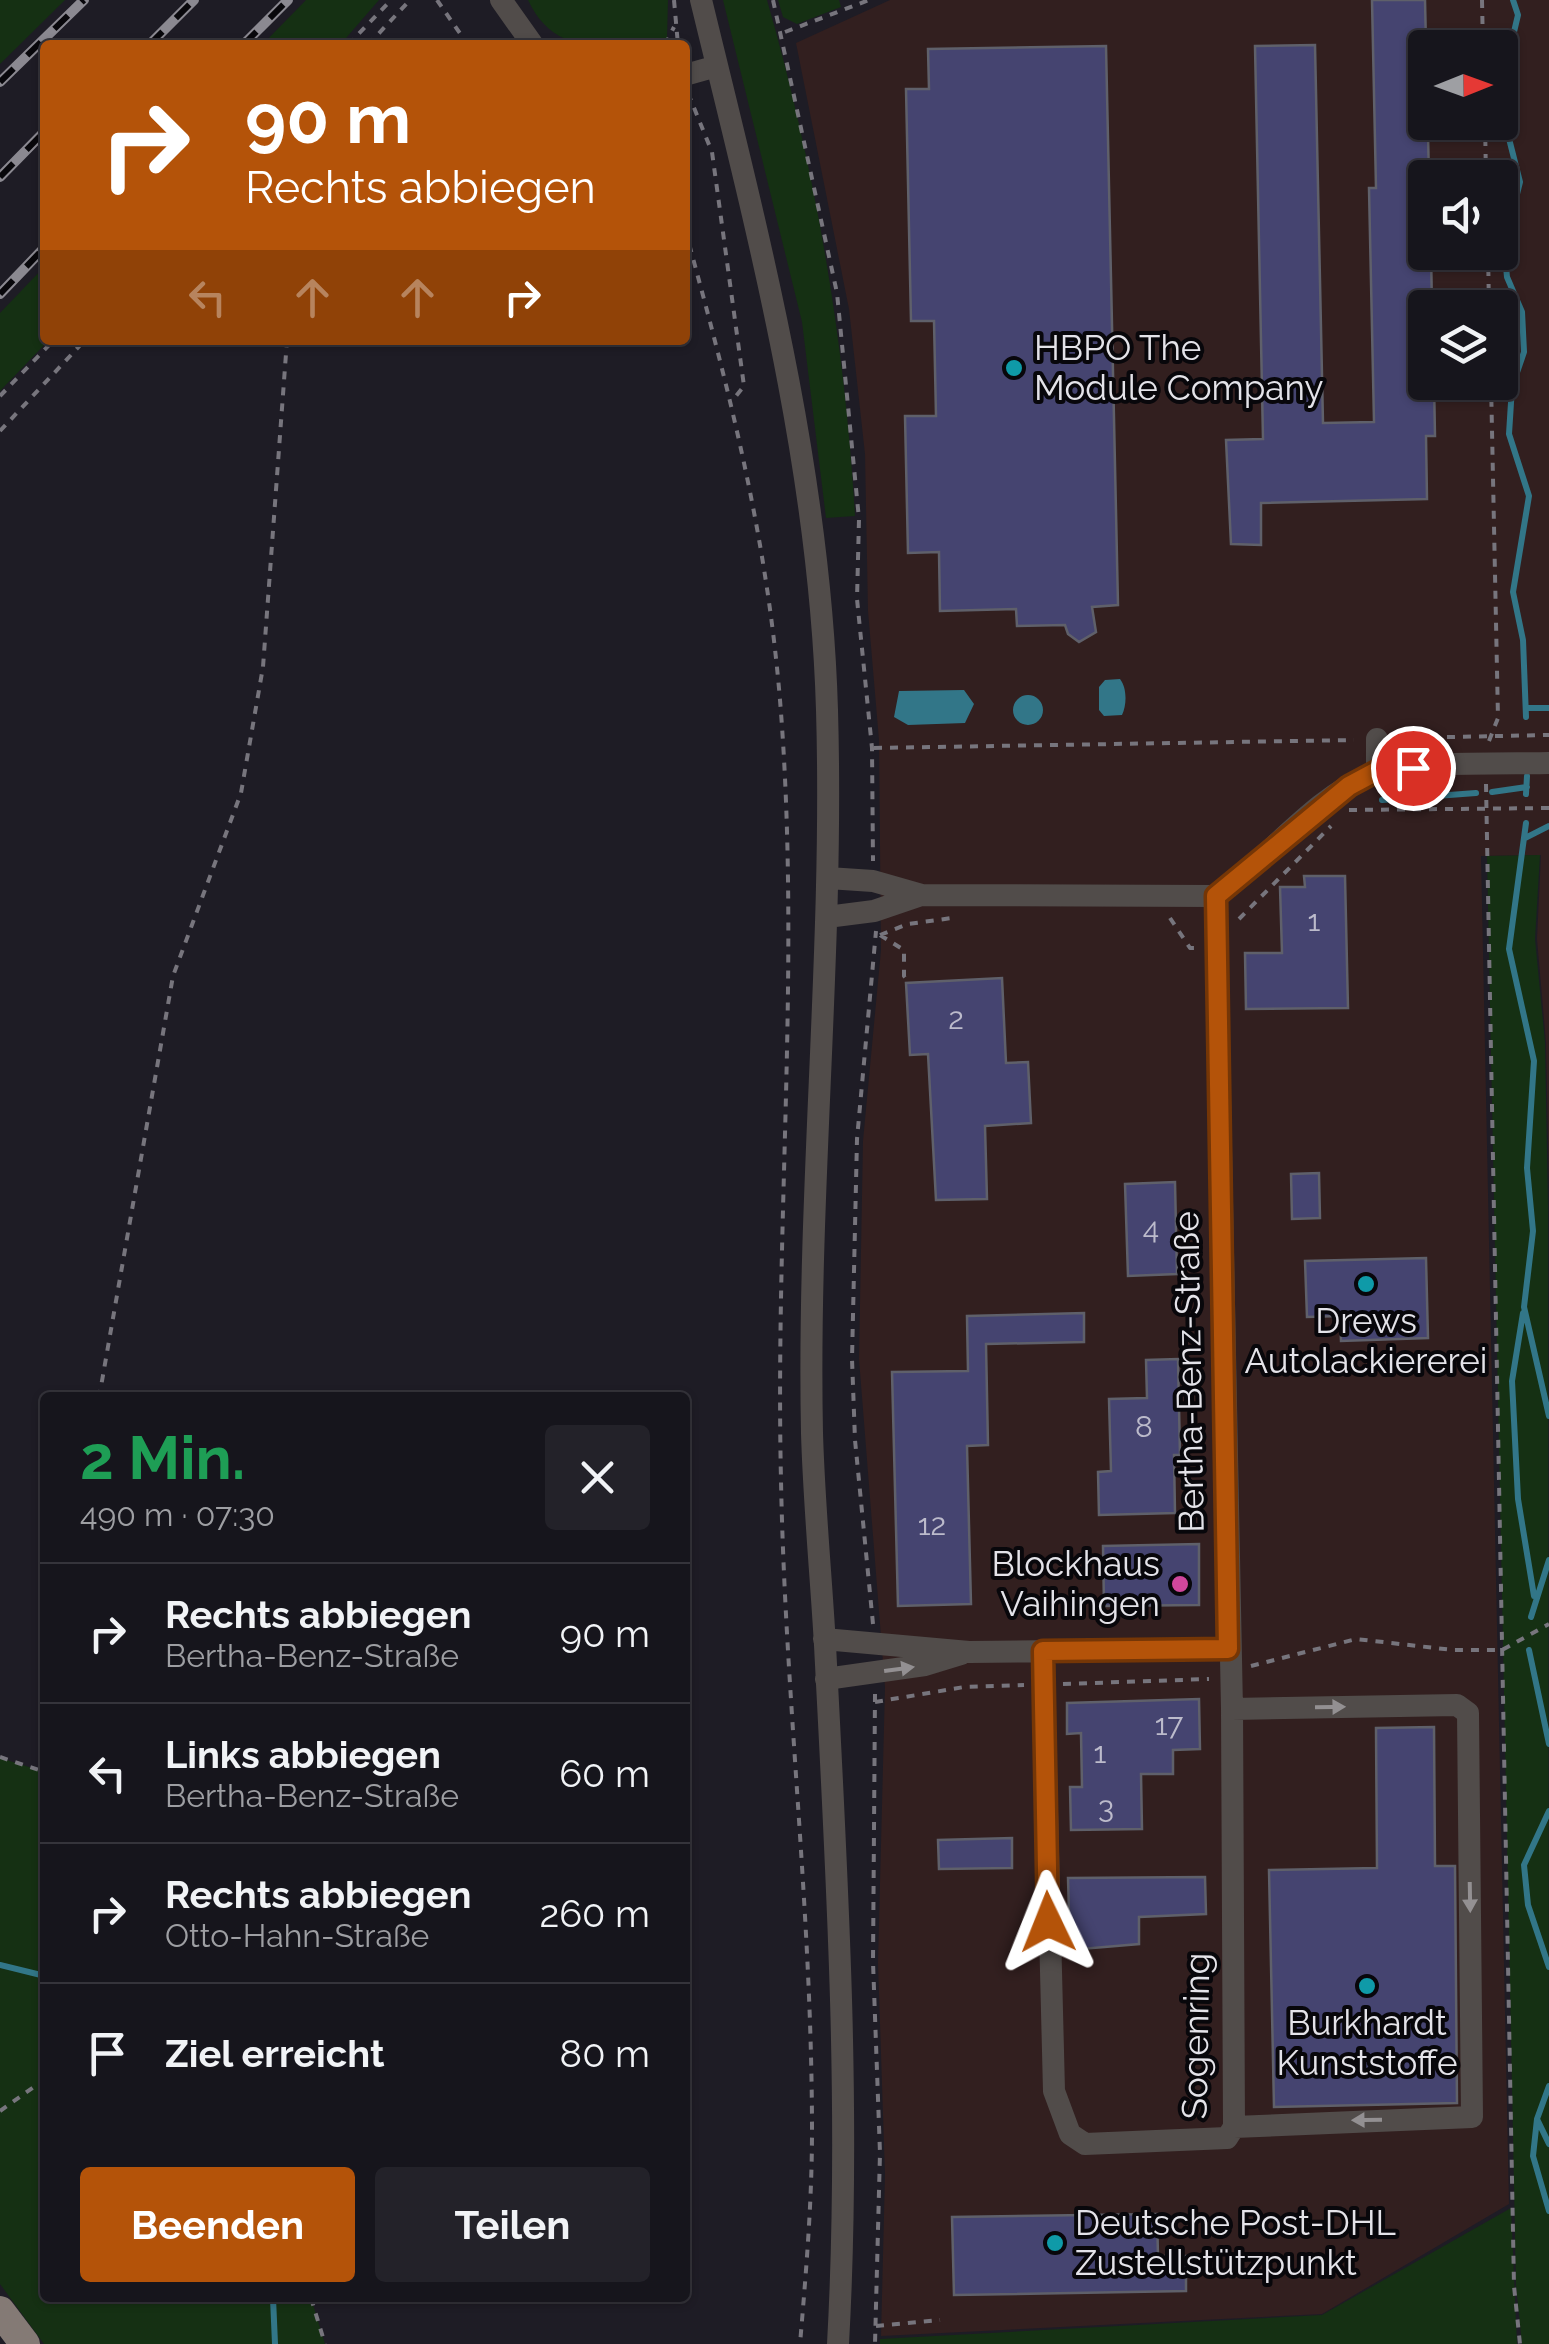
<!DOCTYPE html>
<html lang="de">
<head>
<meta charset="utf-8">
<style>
	:root { --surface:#16151c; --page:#232229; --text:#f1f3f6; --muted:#9e9fa3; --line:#35343b; --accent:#b45309 }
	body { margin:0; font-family:Raleway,sans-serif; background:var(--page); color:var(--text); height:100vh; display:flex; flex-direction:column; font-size:38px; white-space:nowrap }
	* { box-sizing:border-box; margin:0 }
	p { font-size:32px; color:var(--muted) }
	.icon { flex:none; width:55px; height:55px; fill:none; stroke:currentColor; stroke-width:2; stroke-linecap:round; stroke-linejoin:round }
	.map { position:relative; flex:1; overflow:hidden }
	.details { position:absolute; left:40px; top:1392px; width:650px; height:910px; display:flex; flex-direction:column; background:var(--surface); border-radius:10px; box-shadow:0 2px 8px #0004,0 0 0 2px var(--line) }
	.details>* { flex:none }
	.hud { position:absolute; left:40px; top:40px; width:650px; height:305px; border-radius:10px; box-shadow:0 2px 8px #0004,0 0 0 2px var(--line); background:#b45309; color:#fff; overflow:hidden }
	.needle { width:65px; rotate:89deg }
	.fabs { position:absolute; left:1408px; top:30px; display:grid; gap:20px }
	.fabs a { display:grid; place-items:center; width:110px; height:110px; border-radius:10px; background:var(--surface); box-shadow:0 2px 8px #0004,0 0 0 2px var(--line); font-size:50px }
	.pin { position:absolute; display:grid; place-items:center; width:85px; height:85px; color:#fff; margin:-42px; border:5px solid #fff; border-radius:50%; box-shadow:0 2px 10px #0007 }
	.me { position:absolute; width:110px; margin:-55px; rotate:358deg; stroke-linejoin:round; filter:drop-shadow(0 0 8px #0008) }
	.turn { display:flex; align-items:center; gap:35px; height:210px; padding:0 40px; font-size:45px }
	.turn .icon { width:130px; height:130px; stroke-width:2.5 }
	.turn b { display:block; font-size:70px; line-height:85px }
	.lanes { display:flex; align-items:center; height:95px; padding:0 40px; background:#0003; justify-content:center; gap:50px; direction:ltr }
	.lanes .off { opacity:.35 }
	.round { display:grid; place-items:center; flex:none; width:105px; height:105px; border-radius:10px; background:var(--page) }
	.overview { display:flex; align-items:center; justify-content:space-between; height:170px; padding:0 40px }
	h1 { font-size:60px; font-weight:700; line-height:75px; color:#1e9e55 }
	.primary-button { display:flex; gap:20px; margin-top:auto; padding:20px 40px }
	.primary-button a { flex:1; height:115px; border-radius:10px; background:var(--accent); color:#fff; font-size:40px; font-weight:700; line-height:115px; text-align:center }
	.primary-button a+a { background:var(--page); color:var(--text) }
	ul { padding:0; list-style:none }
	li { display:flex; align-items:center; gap:30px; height:140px; padding:0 40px; border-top:2px solid var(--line) }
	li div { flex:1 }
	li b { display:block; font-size:38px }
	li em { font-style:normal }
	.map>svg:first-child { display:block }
	.commercial { fill:#321f1f; fill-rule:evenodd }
	.green { fill:#153013 }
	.water { fill:#327688 }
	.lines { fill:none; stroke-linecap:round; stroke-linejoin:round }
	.stream { stroke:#327688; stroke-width:6 }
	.building { fill:#454470; stroke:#5f606a; stroke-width:2.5 }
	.path { stroke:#77757d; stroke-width:4; stroke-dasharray:8 8; stroke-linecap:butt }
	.minor { stroke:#514c4a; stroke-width:22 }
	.major { stroke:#847a75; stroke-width:30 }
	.rail-casing { stroke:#8b8991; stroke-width:10 }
	.rail { stroke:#08070b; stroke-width:6; stroke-dasharray:19; stroke-linecap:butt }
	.oneway { fill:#939092 }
	.route-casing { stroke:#753606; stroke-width:25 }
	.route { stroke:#b45309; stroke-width:18 }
	.culture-dot { fill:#0f9aa8; stroke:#08070b; stroke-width:4 }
	.hotel-dot { fill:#d1479c; stroke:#08070b; stroke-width:4 }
	.labels { text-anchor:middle; stroke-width:8; stroke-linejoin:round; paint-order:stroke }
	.number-label { font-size:30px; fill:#bcbbcb }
	.poi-label { font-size:35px; fill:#e4e3e9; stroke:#08070b; text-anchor:start }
	.street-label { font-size:35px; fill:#e4e3e9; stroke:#08070b }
</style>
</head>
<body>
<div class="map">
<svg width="1549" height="2344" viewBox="0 0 1549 2344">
	<rect width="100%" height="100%" fill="#1e1c25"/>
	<path class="commercial" d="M890,0H1549V1188L1546,1042L1537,939L1541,855L1481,856L1509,2204L1322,2314L881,2336L885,2175L878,1963L885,1687L859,1359L863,1141L881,950L879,740L868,611L865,454L849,309L796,43ZM1425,48H1500V122H1425ZM1425,178H1500V252H1425ZM1425,308H1500V382H1425Z"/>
	<path class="green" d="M0,0H65L0,64Z
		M306,0H379L340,45H262Z
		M528,0H668L667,38L660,45C606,45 555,58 528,0Z
		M723,0H767C815,167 845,342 855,516L826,518L802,322Z
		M778,0H839L841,7L797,24L783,17Z
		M45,266V340H49L0,391V313Z
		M1540,855L1535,939L1545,1042L1548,1205L1549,2344H1522L1516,2285L1487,856Z
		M0,1758L45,1772V2298H311L325,2344H44L0,2284Z
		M1511,2208L1517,2344H880V2339L1322,2315Z"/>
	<path class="water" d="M1120,679C1127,688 1127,704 1122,715L1104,716L1099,710V687L1105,680Z
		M964,690L974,704L965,723L908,725L894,717L899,691Z
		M1013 710a15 15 0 1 1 30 0a15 15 0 1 1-30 0Z"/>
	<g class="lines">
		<path class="stream" d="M1500,91L1518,15L1513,0
			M1500,103L1520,182L1504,246L1507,277L1522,312L1524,352L1512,387L1509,434L1529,496L1513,592L1523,640L1526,717
			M1526,708H1549
			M1492,792L1527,787
			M1526,794L1527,776
			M1382,800L1476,793
			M1526,823L1509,949L1534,1061L1527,1168L1533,1231L1524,1307L1549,1416
			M1525,838L1549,826
			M1523,1313L1512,1381L1518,1499L1534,1596
			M1531,1617L1549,1560
			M1529,1650L1549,1744
			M1549,1811L1524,1865L1528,1905L1549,1967
			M0,1965L45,1976
			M1549,2086L1537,2119L1549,2144
			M1537,2119L1533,2156L1549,2211
			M273,2298L275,2344"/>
	</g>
	<path class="building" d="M1372,0H1425L1429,178H1425V252H1431L1432,308H1425V382H1434L1435,436H1426L1427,499L1261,503V545L1231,544L1226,440L1263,439L1255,46L1315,45L1323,423L1374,422L1369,188H1376Z
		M1106,46L1118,605L1092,607L1096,632L1079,642L1068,634L1065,625L1017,626L1016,609L940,611L939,552L908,553L905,416H936L934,321H911L906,89H929L928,49Z
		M1304,876H1345L1348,1008L1246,1009L1245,953H1282L1280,887H1305Z
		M1002,978L1006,1063L1028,1062L1031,1123L985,1126L987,1199L936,1200L928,1054L910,1055L906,983Z
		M1319,1173L1320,1218L1292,1219L1291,1174Z
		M1175,1182L1177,1274L1128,1276L1125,1184Z
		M1426,1258L1428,1338L1341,1341L1340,1316L1307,1317L1305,1261Z
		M1084,1313V1342L986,1344L988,1445L967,1446L971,1604L898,1606L892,1372L968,1371L967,1316Z
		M1178,1359L1180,1455H1174L1175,1513L1099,1515L1098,1472L1111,1471L1109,1399L1147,1398L1146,1360Z
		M1199,1544V1605L1104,1606L1103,1546Z
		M1199,1699L1200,1749L1173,1750V1774H1141L1142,1829L1071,1830L1070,1787H1082L1081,1733L1067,1734V1703Z
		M1434,1727L1435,1866H1455L1457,2103L1274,2107L1269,1870L1377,1868L1376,1728Z
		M1012,1838V1868L939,1869L938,1840Z
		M1205,1877L1206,1914L1139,1917V1944L1070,1950L1068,1878Z
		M1157,2214L1158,2256H1186V2291L954,2295L952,2217Z"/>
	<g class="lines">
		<path class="path" d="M437,0L468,45
			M674,0L678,45
			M773,0L837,293L859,519L857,599L872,748L873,861
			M1482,0L1483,48
			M785,32L869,0
			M348,45L391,0
			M368,45L410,0
			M665,45L674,27
			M688,93L712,152L744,386L732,401
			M1485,122L1486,178
			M685,229C729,390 766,532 780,700C801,959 775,1220 781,1480C785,1697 812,1913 812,2131C812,2202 806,2273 800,2344
			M1488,252L1489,308
			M0,396L54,340
			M0,431L85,340
			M1399,738L1549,735
			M1489,741L1498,718L1491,382
			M874,748L1354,740
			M1486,784L1514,2286L1520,2344
			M1349,810L1549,808
			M1170,918L1190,948H1199
			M1239,919L1331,826
			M880,935L908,924L952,918
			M880,935L904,950V976L910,983
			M99,1398L173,976L241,793L263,667L287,340
			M873,1624L855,1440L852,1359L857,1139L876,931
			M1251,1666L1356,1639L1453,1650H1502L1549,1624
			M1063,1684L1209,1679
			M875,1694L873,1962L880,2153L875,2344
			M875,1702L964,1687L1024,1685
			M0,1757L45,1772
			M0,2111L45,2079
			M311,2298L325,2344
			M876,2326L940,2320"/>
		<path class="minor" d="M501,0L533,45
			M701,0C758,234 820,468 827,710C834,951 807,1191 812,1433C814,1504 821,1575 825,1645C837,1878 851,2111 838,2344
			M685,75L717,66
			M1377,771V739
			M828,878L873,881L922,895L1216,896C1269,858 1312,799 1373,773C1401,761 1513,764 1549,763
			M827,917L874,911L921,895
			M824,1639L969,1652L1229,1649
			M1043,1651L1054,2091L1070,2134L1085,2144L1227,2138L1234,2127L1232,1709L1216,896
			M826,1679L925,1665L961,1654
			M1232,1709L1457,1705L1468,1713L1472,2117L1234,2127"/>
		<path class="major" d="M0,2311L25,2344"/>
		<defs>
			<path id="rail" d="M149,45L194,0
				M243,45L288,0
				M0,82L84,0
				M0,177L45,131
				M0,294L45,247"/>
		</defs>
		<use href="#rail" class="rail-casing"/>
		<use href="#rail" class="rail"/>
	</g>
	<defs><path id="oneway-solid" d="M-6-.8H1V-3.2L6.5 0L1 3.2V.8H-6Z" transform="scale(2.5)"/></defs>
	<g class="oneway">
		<use href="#oneway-solid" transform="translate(899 1669) rotate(-8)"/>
		<use href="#oneway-solid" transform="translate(1330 1707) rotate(-1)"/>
		<use href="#oneway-solid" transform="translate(1470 1897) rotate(89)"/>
		<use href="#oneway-solid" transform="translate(1367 2120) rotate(179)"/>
	</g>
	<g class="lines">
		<defs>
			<path id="route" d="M1048,1922L1043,1651L1228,1649L1216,896L1349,786L1377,771L1413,768"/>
		</defs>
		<use href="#route" class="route-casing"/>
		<use href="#route" class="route"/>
	</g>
	<g class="culture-dot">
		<circle cx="1014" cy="368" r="10"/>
		<circle cx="1366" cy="1284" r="10"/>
		<circle cx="1367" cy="1986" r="10"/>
		<circle cx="1055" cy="2243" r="10"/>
	</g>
	<circle class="hotel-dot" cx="1180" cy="1584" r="10"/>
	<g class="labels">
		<g class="number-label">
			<text x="1314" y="931">1</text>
			<text x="956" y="1029">2</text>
			<text x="1151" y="1239">4</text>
			<text x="1144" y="1437">8</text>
			<text x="932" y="1535">12</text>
			<text x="1169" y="1735">17</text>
			<text x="1100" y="1763">1</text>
			<text x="1106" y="1818">3</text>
		</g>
		<g class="poi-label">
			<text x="1034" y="360">HBPO The<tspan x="1034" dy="40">Module Company</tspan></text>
			<text x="1366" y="1333" text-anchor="middle">Drews<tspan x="1366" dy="40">Autolackiererei</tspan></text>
			<text x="1160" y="1576" text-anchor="end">Blockhaus<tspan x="1160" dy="40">Vaihingen</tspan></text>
			<text x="1367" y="2035" text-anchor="middle">Burkhardt<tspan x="1367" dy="40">Kunststoffe</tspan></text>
			<text x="1075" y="2235">Deutsche Post-DHL<tspan x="1075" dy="40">Zustellstützpunkt</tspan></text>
		</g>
		<g class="street-label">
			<text transform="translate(1189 1372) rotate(-91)" y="12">Bertha-Benz-Straße</text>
			<text transform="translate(1196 2036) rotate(-89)" y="12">Sogenring</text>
		</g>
	</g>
</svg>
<div class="fabs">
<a><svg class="needle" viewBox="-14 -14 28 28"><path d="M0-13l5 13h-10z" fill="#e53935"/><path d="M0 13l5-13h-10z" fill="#9e9fa3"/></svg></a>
<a><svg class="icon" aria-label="sound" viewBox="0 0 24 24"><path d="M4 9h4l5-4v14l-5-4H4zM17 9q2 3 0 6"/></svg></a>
<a><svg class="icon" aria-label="layers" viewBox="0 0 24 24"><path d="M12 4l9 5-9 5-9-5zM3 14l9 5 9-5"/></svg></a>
</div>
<div class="pin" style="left:1413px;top:768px;background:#d93025"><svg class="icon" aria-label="arrive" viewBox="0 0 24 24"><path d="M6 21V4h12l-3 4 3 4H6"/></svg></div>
<svg class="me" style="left:1048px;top:1922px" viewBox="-20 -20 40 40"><path d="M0-17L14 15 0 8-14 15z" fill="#b45309" stroke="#fff" stroke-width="4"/></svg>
<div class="hud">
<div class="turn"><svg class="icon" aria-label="right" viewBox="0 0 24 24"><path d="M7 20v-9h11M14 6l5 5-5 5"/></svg><div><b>90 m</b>Rechts abbiegen</div></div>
<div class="lanes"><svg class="icon off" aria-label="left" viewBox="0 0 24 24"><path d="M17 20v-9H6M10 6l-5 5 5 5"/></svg><svg class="icon off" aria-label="ahead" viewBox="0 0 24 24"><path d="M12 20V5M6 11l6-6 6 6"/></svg><svg class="icon off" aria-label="ahead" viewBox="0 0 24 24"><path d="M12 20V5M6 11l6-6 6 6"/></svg><svg class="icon" aria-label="right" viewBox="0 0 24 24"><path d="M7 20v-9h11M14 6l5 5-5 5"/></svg></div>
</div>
<section class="details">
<div class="overview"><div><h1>2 Min.</h1><p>490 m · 07:30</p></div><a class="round"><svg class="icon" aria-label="close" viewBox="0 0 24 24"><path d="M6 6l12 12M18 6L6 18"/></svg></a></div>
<ul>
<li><svg class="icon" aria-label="right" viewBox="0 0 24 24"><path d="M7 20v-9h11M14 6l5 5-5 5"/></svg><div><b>Rechts abbiegen</b><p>Bertha-Benz-Straße</p></div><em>90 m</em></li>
<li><svg class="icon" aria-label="left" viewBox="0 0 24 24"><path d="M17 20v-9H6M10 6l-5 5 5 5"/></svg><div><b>Links abbiegen</b><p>Bertha-Benz-Straße</p></div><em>60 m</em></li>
<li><svg class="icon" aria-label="right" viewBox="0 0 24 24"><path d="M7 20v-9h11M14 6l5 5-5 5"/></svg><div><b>Rechts abbiegen</b><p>Otto-Hahn-Straße</p></div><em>260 m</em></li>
<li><svg class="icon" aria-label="arrive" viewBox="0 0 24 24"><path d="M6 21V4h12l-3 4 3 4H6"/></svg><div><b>Ziel erreicht</b></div><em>80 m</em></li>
</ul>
<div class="primary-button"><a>Beenden</a><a>Teilen</a></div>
</section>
</div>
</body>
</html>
